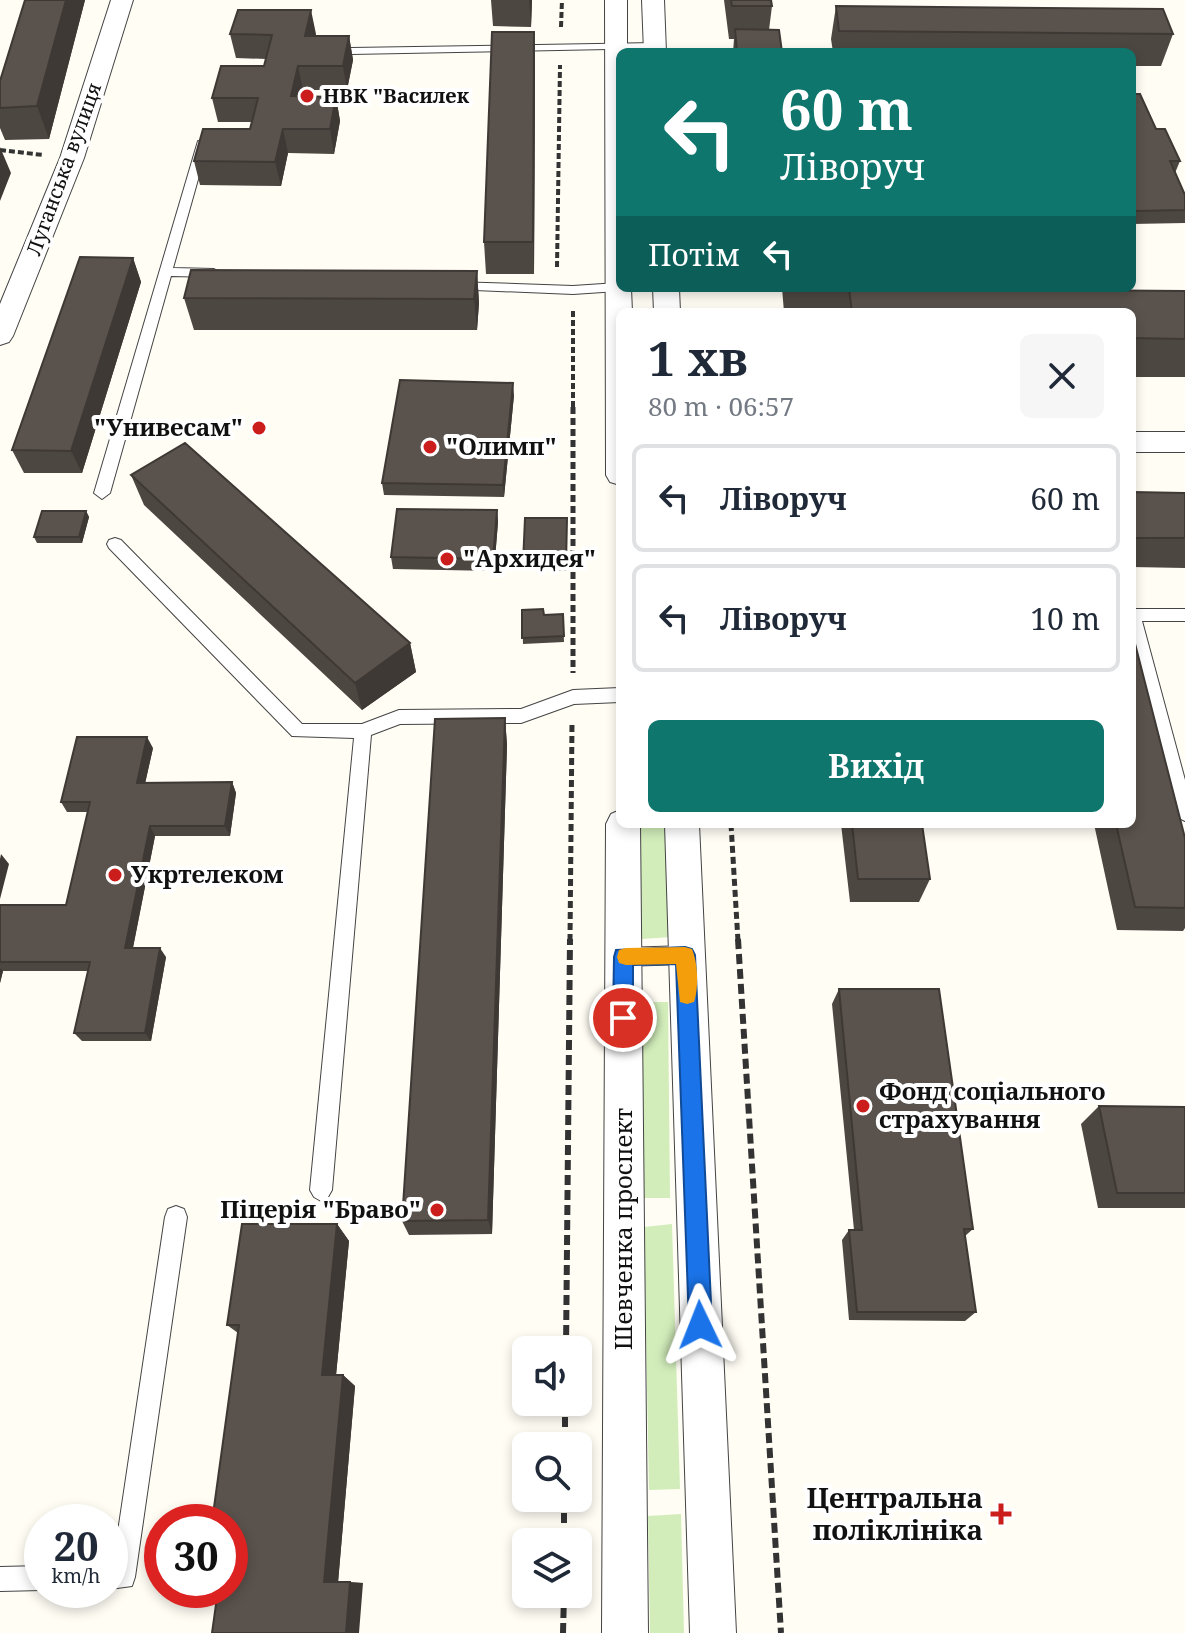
<!DOCTYPE html>
<html lang="uk">
<head>
<meta charset="utf-8">
<style>
	:root { --surface:#fff; --page:#f6f6f7; --text:#1f2937; --muted:#747a83; --line:#e0e1e3; --accent:#0f766e }
	body { margin:0; font-family:"Noto Serif",serif; background:var(--page); color:var(--text); height:100vh; display:flex; flex-direction:column; font-size:30px; white-space:nowrap }
	* { box-sizing:border-box; margin:0 }
	p { font-size:26px; color:var(--muted) }
	.icon { flex:none; width:44px; height:44px; fill:none; stroke:currentColor; stroke-width:2; stroke-linecap:round; stroke-linejoin:round }
	.map { position:relative; flex:1; overflow:hidden }
	.details { position:absolute; left:616px; top:308px; width:520px; height:520px; display:flex; flex-direction:column; background:var(--surface); border-radius:12px; box-shadow:0 4px 12px #0003 }
	.details>* { flex:none }
	.top-card { position:absolute; left:616px; top:48px; width:520px; height:244px; border-radius:12px; box-shadow:0 4px 12px #0003; background:#0f766e; color:#fff; overflow:hidden }
	.controls { position:absolute; left:512px; top:1336px; display:grid; gap:16px }
	.controls a { display:grid; place-items:center; width:80px; height:80px; border-radius:12px; background:var(--surface); box-shadow:0 4px 12px #0003; font-size:40px }
	.speed { position:absolute; left:24px; top:1504px; display:flex; gap:16px; font-size:40px; font-weight:700; text-align:center }
	.speed>* { display:grid; place-content:center; width:104px; height:104px; border-radius:50%; background:var(--surface); box-shadow:0 4px 12px #0003; line-height:1 }
	.speed small { font-size:20px; font-weight:400 }
	.speed .limit { border:12px solid #d22; background:#fff; color:#111 }
	.pin { position:absolute; display:grid; place-items:center; width:68px; height:68px; color:#fff; margin:-34px; border:4px solid #fff; border-radius:50%; box-shadow:0 2px 8px #0007 }
	.me { position:absolute; width:88px; margin:-44px; rotate:358deg; stroke-linejoin:round; filter:drop-shadow(0 0 6px #0008) }
	.turn { display:flex; align-items:center; gap:28px; height:168px; padding:0 32px; font-size:36px }
	.turn .icon { width:104px; height:104px; stroke-width:2.5 }
	.turn b { display:block; font-size:56px; line-height:68px }
	.then { display:flex; align-items:center; height:76px; padding:0 32px; background:#0003; gap:16px; font-size:30px }
	.round { display:grid; place-items:center; flex:none; width:84px; height:84px; border-radius:12px; background:var(--page) }
	.head { display:flex; align-items:center; justify-content:space-between; height:136px; padding:0 32px }
	h1 { font-size:48px; font-weight:700; line-height:60px }
	.button { display:flex; gap:16px; margin-top:auto; padding:16px 32px }
	.button a { flex:1; height:92px; border-radius:12px; background:var(--accent); color:#fff; font-size:32px; font-weight:700; line-height:92px; text-align:center }
	ul { padding:0; list-style:none }
	li { display:flex; align-items:center; gap:24px; height:108px; margin:0 16px 12px; padding:0 16px; border:4px solid var(--line); border-radius:12px }
	li div { flex:1 }
	li b { display:block; font-size:30px }
	li em { font-style:normal }
	.map>svg:first-child { display:block }
	.green { fill:#d2edba }
	.lines { fill:none; stroke-linecap:round; stroke-linejoin:round }
	.lane-casing { stroke:#444; stroke-width:2 }
	.street-casing { stroke:#444; stroke-width:2 }
	.path-far2 { stroke:#333; stroke-width:4; stroke-dasharray:6 3; stroke-linecap:butt }
	.path-far1 { stroke:#333; stroke-width:5; stroke-dasharray:7 4; stroke-linecap:butt }
	.path { stroke:#333; stroke-width:6; stroke-dasharray:10 5; stroke-linecap:butt }
	.lane { fill:#fff; fill-rule:evenodd }
	.street { fill:#fff; fill-rule:evenodd }
	.wall { fill:#4d4741 }
	.shaded-wall { fill:#3f3935 }
	.building { fill:#5a524c; stroke:#3f3935; stroke-width:2 }
	.route { fill:#1a73e8; stroke:#114b97; stroke-width:2 }
	.slow { fill:#f59e0b }
	.poi-dot { fill:#cc1d1d; stroke:#fff; stroke-width:3 }
	.labels { text-anchor:middle; stroke-width:8; stroke-linejoin:round; paint-order:stroke }
	.far-poi-label { font-size:20px; font-weight:bold; fill:#111; stroke:#fff; text-anchor:start }
	.far-street-label { font-size:20px; fill:#111; stroke:#fff }
	.poi-label { font-size:24px; font-weight:bold; fill:#111; stroke:#fff; text-anchor:start }
	.street-label { font-size:24px; fill:#111; stroke:#fff }
	.near-poi-label { font-size:28px; font-weight:bold; fill:#111; stroke:#fff; text-anchor:end }
</style>
</head>
<body>
<div class="map">
<svg width="1185" height="1633" viewBox="0 0 1185 1633">
	<rect width="100%" height="100%" fill="#fffdf4"/>
	<path class="green" d="M639,824H666L671,937L642,939Z
		M641,1002H668L670,1198H643Z
		M672,1224L680,1489L649,1490L644,1227Z
		M681,1514L684,1633H650L648,1516Z"/>
	<g class="lines">
		<defs>
			<path id="lane" d="M655,43L661,46L659,48L351,54L345,51L351,48Z
				M198,141L208,144L173,268L214,269L221,273L214,277L171,276L110,493L102,499L94,493Z
				M455,282L573,286L618,283L620,288H624L618,291L573,294L450,289V283Z
				M115,538L121,540L302,724H362L399,710L521,709L573,690L620,688V702L574,704L521,723L400,724L371,735L332,1190L328,1197L321,1201L314,1197L310,1190L354,738L292,736L109,548L107,544L109,540Z
				M1132,609H1185V621H1142L1185,780V821L1179,818L1176,813L1132,647Z
				M685,946L692,949L695,955L692,961L685,964L623,966L616,963L613,957L616,951L623,948Z
				M176,1206L184,1209L187,1217L135,1577L132,1586L110,1589V1565H113L165,1217L168,1209Z
				M42,1566V1590L0,1591V1567Z"/>
			<path id="street" d="M111,0H133L84,158L13,336L9,342L0,345V304L60,158Z
				M605,0H627V52H620V288H631L632,312H620V485L610,482L606,475Z
				M642,0H664L666,52H644Z
				M653,288H679L680,312H654Z
				M1132,432H1185V452H1132Z
				M620,810V824H640L648,1633H602L606,824L611,814Z
				M665,824H699L736,1633H690Z"/>
		</defs>
		<use href="#lane" class="lane-casing"/>
		<use href="#street" class="street-casing"/>
		<path class="path-far2" d="M561,27L562,0
			M0,150L43,155
			M557,267L560,65
			M573,311V409"/>
		<path class="path-far1" d="M573,407V673
			M731,824L738,941
			M570,941L572,723"/>
		<path class="path" d="M738,939L781,1633
			M566,1350L570,939
			M565,1402V1446
			M564,1498V1542
			M563,1633L564,1594"/>
		<use href="#lane" class="lane"/>
		<use href="#street" class="street"/>
	</g>
	<path class="wall" d="M25,0H85L49,139L5,140L0,128V81Z
		M491,0H532L531,27L493,26Z
		M724,0H771L772,6L769,30L782,52H733L734,39H729Z
		M836,6L1173,34L1161,66H1132V52H833L831,39Z
		M534,32L535,64L534,274H486L484,242Z
		M230,34H316L315,36H349L353,60L347,90H303L301,97H336L340,121L334,154L288,153L281,186L200,185L194,161L250,129L252,122H218L212,98L264,66L266,59L236,58Z
		M1132,94L1180,161L1175,173L1185,195V223L1132,224Z
		M133,258L141,282L82,473H24L12,450Z
		M477,271L479,303L477,330H194L184,298Z
		M782,288H1058V290L1185,291V377H1132V312H784Z
		M514,395L504,497L384,495L382,483Z
		M131,475L410,643L416,672L362,710L144,505Z
		M1132,492L1185,493V568L1132,567Z
		M497,510L498,522L494,571L393,569L391,557Z
		M86,511L89,517L82,543H37L34,537Z
		M567,518L566,571L523,570V564Z
		M522,610L544,615L563,614L564,642L523,644Z
		M505,718L507,745L492,1234L409,1235L402,1221Z
		M153,748L145,783L232,782L236,793L230,836H155L133,948L166,957L151,1041H82L74,1033L88,971H3L0,983V905H66L88,812H67L61,802Z
		M841,824H922L930,879L919,902H850Z
		M1094,824H1132L1185,838V928L1183,931L1117,930Z
		M839,989L973,1229L965,1236L976,1312L965,1321L849,1320L842,1240L849,1230H854L832,1004Z
		M1099,1106L1185,1107V1208H1098L1081,1124Z
		M337,1224L349,1241L336,1375H343L355,1386L338,1582L363,1583L230,1590L238,1333L227,1325Z"/>
	<path class="shaded-wall" d="M66,0H85L49,139L37,106Z
		M529,0H532L531,27Z
		M311,10L316,34L310,60L305,36Z
		M534,32L535,64L534,274L533,242Z
		M349,36L353,60L347,90L343,66Z
		M298,66L303,90L295,120L291,96Z
		M336,97L340,121L334,154L330,129Z
		M283,129L288,153L281,186L275,162Z
		M0,147L11,173L0,201Z
		M133,258L141,282L82,473L71,451Z
		M477,271L479,303L477,330L474,299Z
		M513,383L514,395L504,497L503,485Z
		M497,510L498,522L494,571L493,559Z
		M86,511L89,517L82,543L79,537Z
		M410,643L416,672L362,710L355,683Z
		M505,718L507,745L492,1234L488,1220Z
		M147,737L153,748L143,793L137,783Z
		M232,782L236,793L230,836L225,826Z
		M150,826L155,836L131,957L125,948Z
		M1,854L9,864L0,899V859Z
		M160,948L166,957L151,1041L145,1033Z
		M0,968L3,971L0,983Z
		M337,1224L349,1241L335,1386L322,1375Z
		M343,1375L355,1386L338,1583L324,1582Z
		M350,1582L363,1583L359,1633H346Z"/>
	<path class="building" d="M25,0H66L37,106L0,108V81Z
		M731,0H771L772,6H732Z
		M836,6L1163,9L1173,34L839,31Z
		M238,10H311L305,36H349L343,66H298L291,96L336,97L330,129H283L275,162L194,161L203,129H250L258,98H212L221,66H264L272,35L230,34Z
		M735,29L779,30L782,52H737Z
		M492,32H534L533,242H484Z
		M1132,94H1140L1156,129H1165L1180,161H1170L1185,195V210L1134,211L1132,207Z
		M80,257L133,258L71,451L12,450Z
		M191,270L477,271L474,299L184,298Z
		M791,288H1058V290L1185,291V339L1132,338V312H852L849,289Z
		M400,380L513,383L503,485L382,483Z
		M185,443L410,643L355,683L131,475Z
		M1132,492L1185,493V538H1132Z
		M397,509L497,510L493,559L391,557Z
		M42,511H86L79,537H34Z
		M525,518H567L566,565L523,564Z
		M543,609L544,615L563,614L564,636L522,638V610Z
		M1132,632L1185,838V908L1135,907L1116,824H1132Z
		M505,718L488,1220L402,1221L435,719Z
		M77,737H147L137,783L232,782L225,826H150L125,948H160L145,1033H74L90,962H0V905H66L90,802H61Z
		M852,824H922L930,879H858Z
		M839,989H939L973,1229H964L976,1312H857L849,1230H862Z
		M1099,1106L1185,1107V1193H1117Z
		M242,1224H337L322,1375H343L324,1582H350L346,1633H212L218,1590H230V1522H212L239,1325H227Z"/>
	<path class="route" d="M685,947L692,949L695,955L712,1325L708,1333L700,1336L692,1333L689,1325L676,964L633,965V1018L630,1025L623,1028L616,1025L613,1018L614,957L616,950Z"/>
	<path class="slow" d="M685,947L692,949C698,963 699,988 694,1002L687,1004L680,1002L676,964L626,965L619,963L617,957L619,950L626,948Z"/>
	<g class="poi-dot">
		<circle cx="307" cy="96" r="8"/>
		<circle cx="259" cy="428" r="8"/>
		<circle cx="430" cy="447" r="8"/>
		<circle cx="447" cy="559" r="8"/>
		<circle cx="115" cy="875" r="8"/>
		<circle cx="863" cy="1106" r="8"/>
		<circle cx="437" cy="1210" r="8"/>
		<path d="M997 1502h8v8h8v8h-8v8h-8v-8h-8v-8h8z"/>
	</g>
	<g class="labels">
		<g class="far-poi-label">
			<text x="323" y="103">НВК "Василек</text>
		</g>
		<g class="far-street-label">
			<text transform="translate(64 169) rotate(-70)" y="7">Луганська вулиця</text>
		</g>
		<g class="poi-label">
			<text x="243" y="436" text-anchor="end">"Унивесам"</text>
			<text x="446" y="455">"Олимп"</text>
			<text x="463" y="567">"Архидея"</text>
			<text x="131" y="883">Укртелеком</text>
			<text x="879" y="1100">Фонд соціального<tspan x="879" dy="28">страхування</tspan></text>
			<text x="421" y="1218" text-anchor="end">Піцерія "Браво"</text>
		</g>
		<g class="street-label">
			<text transform="translate(624 1229) rotate(-90)" y="8">Шевченка проспект</text>
		</g>
		<g class="near-poi-label">
			<text x="983" y="1508">Центральна<tspan x="983" dy="32">поліклініка</tspan></text>
		</g>
	</g>
</svg>
<div class="controls">
<a><svg class="icon" aria-label="sound" viewBox="0 0 24 24"><path d="M4 9h4l5-4v14l-5-4H4zM17 9q2 3 0 6"/></svg></a>
<a><svg class="icon" aria-label="search" viewBox="0 0 24 24"><circle cx="10" cy="10" r="6"/><path d="M15 15l6 6"/></svg></a>
<a><svg class="icon" aria-label="layers" viewBox="0 0 24 24"><path d="M12 4l9 5-9 5-9-5zM3 14l9 5 9-5"/></svg></a>
</div>
<div class="speed"><div>20<small>km/h</small></div><div class="limit">30</div></div>
<div class="pin" style="left:623px;top:1018px;background:#d93025"><svg class="icon" aria-label="arrive" viewBox="0 0 24 24"><path d="M6 21V4h12l-3 4 3 4H6"/></svg></div>
<svg class="me" style="left:700px;top:1325px" viewBox="-20 -20 40 40"><path d="M0-17L14 15 0 8-14 15z" fill="#1a73e8" stroke="#fff" stroke-width="4"/></svg>
<div class="top-card">
<div class="turn"><svg class="icon" aria-label="left" viewBox="0 0 24 24"><path d="M17 20v-9H6M10 6l-5 5 5 5"/></svg><div><b>60 m</b>Ліворуч</div></div>
<div class="then">Потім<svg class="icon" aria-label="left" viewBox="0 0 24 24"><path d="M17 20v-9H6M10 6l-5 5 5 5"/></svg></div>
</div>
<section class="details">
<div class="head"><div><h1>1 хв</h1><p>80 m · 06:57</p></div><a class="round"><svg class="icon" aria-label="close" viewBox="0 0 24 24"><path d="M6 6l12 12M18 6L6 18"/></svg></a></div>
<ul>
<li><svg class="icon" aria-label="left" viewBox="0 0 24 24"><path d="M17 20v-9H6M10 6l-5 5 5 5"/></svg><div><b>Ліворуч</b></div><em>60 m</em></li>
<li><svg class="icon" aria-label="left" viewBox="0 0 24 24"><path d="M17 20v-9H6M10 6l-5 5 5 5"/></svg><div><b>Ліворуч</b></div><em>10 m</em></li>
</ul>
<div class="button"><a>Вихід</a></div>
</section>
</div>
</body>
</html>
